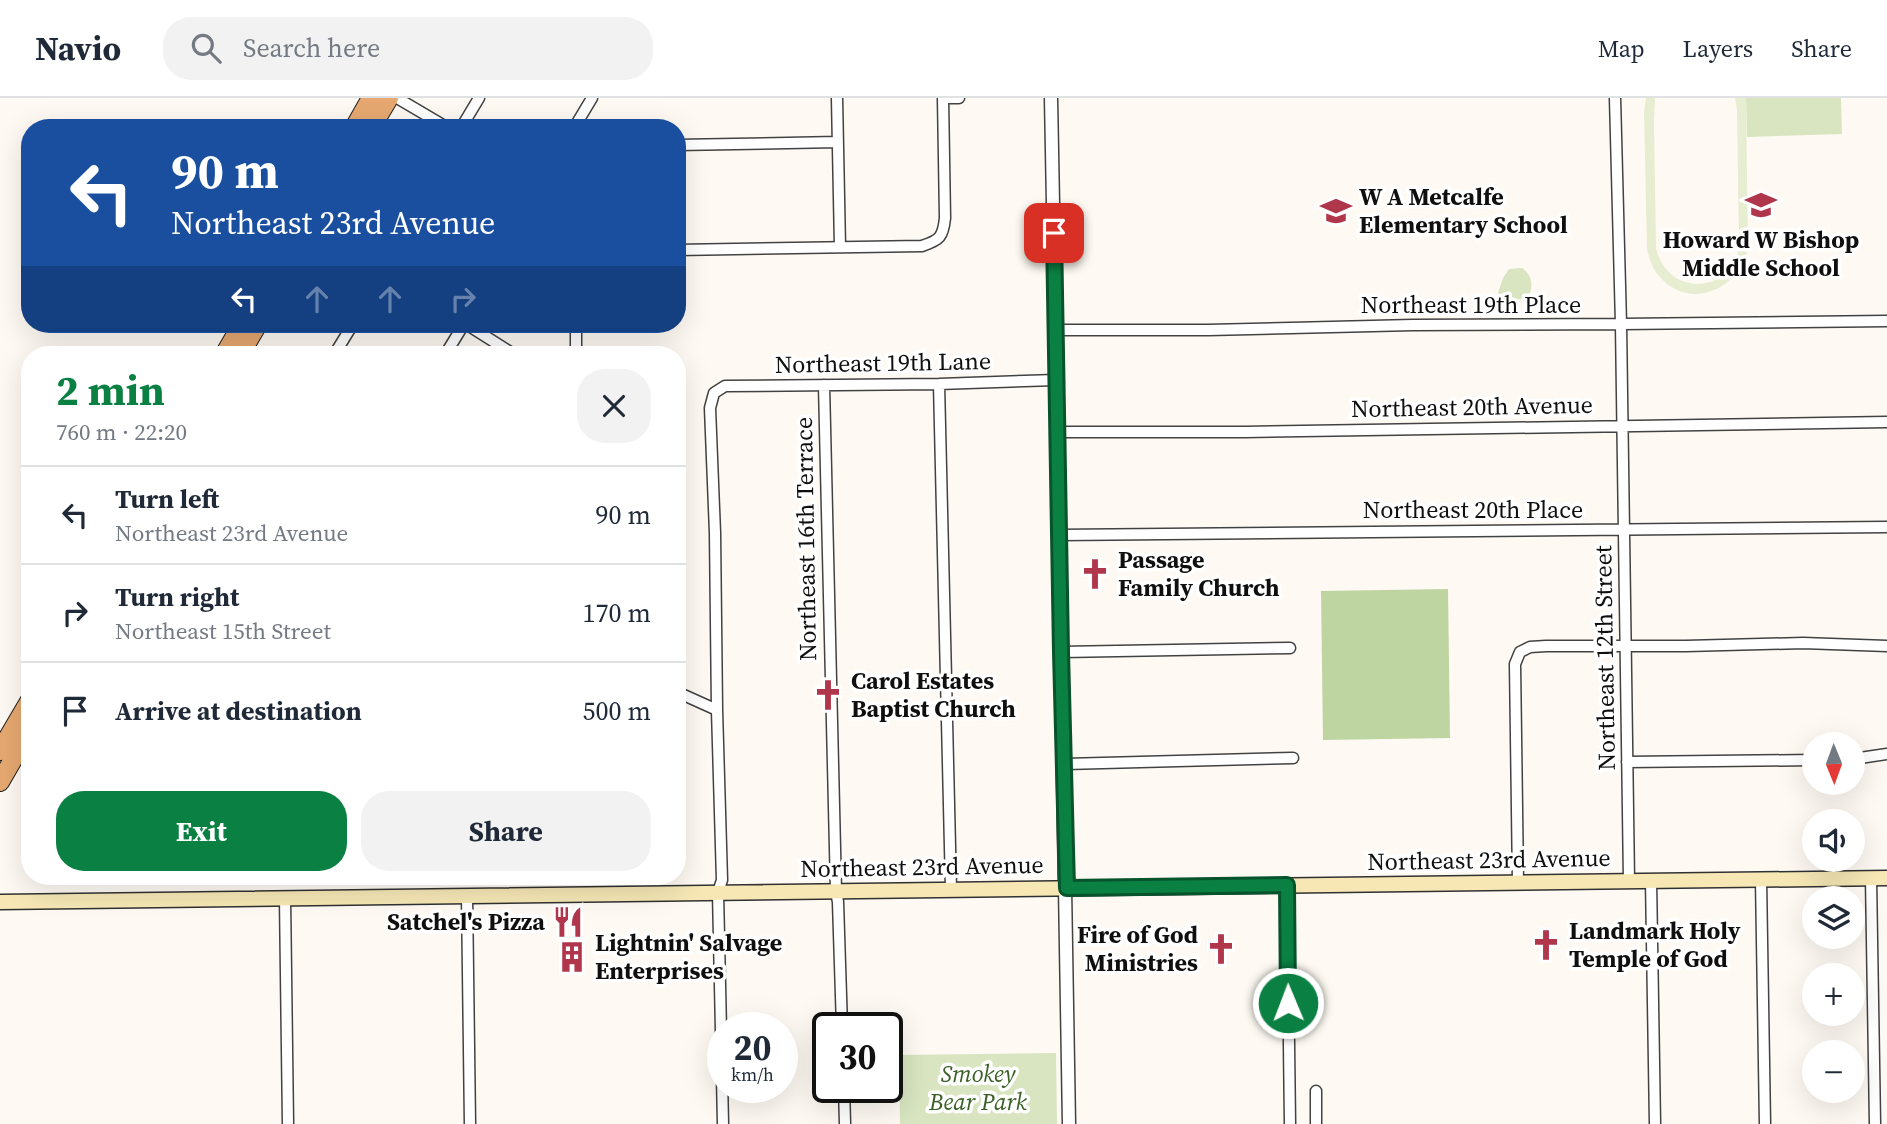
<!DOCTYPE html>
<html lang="en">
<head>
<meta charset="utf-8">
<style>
	:root { --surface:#fff; --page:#f2f2f3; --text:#1f2937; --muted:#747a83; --line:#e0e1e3; --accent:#0b8043 }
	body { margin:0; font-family:"Source Serif 4",serif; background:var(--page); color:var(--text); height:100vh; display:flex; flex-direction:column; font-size:26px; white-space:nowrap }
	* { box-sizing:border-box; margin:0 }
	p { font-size:23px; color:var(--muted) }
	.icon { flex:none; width:38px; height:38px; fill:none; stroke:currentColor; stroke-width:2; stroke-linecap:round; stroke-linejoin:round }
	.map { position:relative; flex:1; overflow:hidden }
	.details { position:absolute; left:21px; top:248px; width:665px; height:539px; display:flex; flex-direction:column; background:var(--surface); border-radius:28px; box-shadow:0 7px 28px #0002 }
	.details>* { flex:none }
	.top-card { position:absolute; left:21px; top:21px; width:665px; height:214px; border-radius:28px; box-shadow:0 7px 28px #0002; background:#1a4fa0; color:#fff; overflow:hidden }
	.needle { width:46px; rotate:179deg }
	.tools { position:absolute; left:1802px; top:634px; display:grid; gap:14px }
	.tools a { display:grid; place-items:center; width:63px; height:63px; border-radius:50%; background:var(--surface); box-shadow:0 7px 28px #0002; font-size:35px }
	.speed { position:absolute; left:707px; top:914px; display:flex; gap:14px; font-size:35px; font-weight:700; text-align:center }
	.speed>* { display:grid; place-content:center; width:91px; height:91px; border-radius:50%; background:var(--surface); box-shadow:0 7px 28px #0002; line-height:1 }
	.speed small { font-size:18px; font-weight:400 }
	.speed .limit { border:4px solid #111; border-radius:10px; background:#fff; color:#111 }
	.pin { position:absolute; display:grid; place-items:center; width:60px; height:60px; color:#fff; margin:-30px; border-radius:14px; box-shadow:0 4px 10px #0006 }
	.me { position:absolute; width:77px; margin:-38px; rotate:359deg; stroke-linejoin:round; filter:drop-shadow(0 0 5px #0008) }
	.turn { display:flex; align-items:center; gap:24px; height:147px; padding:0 35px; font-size:32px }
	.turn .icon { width:91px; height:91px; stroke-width:2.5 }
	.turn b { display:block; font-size:49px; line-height:60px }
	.lanes { display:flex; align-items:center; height:66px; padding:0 35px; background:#0003; justify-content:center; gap:35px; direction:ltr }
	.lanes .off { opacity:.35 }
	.round { display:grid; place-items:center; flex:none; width:74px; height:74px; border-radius:28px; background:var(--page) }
	.headline { display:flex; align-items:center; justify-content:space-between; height:119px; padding:0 35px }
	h1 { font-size:42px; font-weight:700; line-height:52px; color:var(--accent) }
	.primary-button { display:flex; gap:14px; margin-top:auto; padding:14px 35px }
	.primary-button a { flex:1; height:80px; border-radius:28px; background:var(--accent); color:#fff; font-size:28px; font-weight:700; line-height:80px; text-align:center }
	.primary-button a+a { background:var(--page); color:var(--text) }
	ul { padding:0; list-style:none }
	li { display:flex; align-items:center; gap:21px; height:98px; padding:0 35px; border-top:2px solid var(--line) }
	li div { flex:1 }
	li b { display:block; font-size:26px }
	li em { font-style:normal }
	header { display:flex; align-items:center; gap:42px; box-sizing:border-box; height:98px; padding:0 35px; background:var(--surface); border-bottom:2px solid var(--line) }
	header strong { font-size:33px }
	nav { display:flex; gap:38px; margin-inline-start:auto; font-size:24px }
	.search { width:490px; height:63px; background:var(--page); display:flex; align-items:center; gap:18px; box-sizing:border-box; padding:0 24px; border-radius:28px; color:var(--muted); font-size:26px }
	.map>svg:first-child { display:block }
	.green { fill:#d8e5c0 }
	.forest { fill:#bed4a1 }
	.pitch { fill:#e7edd0 }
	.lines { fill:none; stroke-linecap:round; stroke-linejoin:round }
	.minor-casing { stroke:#424242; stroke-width:13 }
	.tertiary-casing { stroke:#424242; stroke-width:15 }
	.secondary-casing { stroke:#313131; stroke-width:17 }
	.trunk-casing { stroke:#202020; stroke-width:20 }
	.minor { stroke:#fff; stroke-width:10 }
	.tertiary { stroke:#fff; stroke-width:12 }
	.secondary { stroke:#f6e7b5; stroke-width:14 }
	.trunk { stroke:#e6a870; stroke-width:18 }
	.route-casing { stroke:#07532c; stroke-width:18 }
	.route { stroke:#0b8043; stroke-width:12 }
	.labels { text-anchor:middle; stroke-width:7; stroke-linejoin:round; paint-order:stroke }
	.poi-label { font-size:24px; font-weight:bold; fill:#0f0f0f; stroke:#fff; text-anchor:start }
	.street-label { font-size:24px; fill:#0f0f0f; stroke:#fff }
	.park-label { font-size:24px; font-style:italic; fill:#3a6026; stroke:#fff }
</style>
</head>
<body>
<header>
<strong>Navio</strong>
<div class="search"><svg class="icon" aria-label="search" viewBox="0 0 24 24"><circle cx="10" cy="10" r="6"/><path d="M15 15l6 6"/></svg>Search here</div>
<nav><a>Map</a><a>Layers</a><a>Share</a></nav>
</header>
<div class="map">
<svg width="1887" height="1026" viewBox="0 0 1887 1026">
	<rect width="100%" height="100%" fill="#fefaf3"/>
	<path class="green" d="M1746,0H1841L1842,36L1747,39Z
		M1522,170C1533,178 1534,190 1527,201C1516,201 1505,204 1498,195L1503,180L1509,171Z
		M1056,955L1057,1026H900L899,957Z"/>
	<path class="forest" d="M1448,491L1450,640L1323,642L1321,493Z"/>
	<path class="pitch" d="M1646,0H1655L1654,23L1656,150C1667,197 1726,198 1739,152L1737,12L1735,0H1746L1748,150C1739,193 1688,213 1659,178C1652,170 1650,162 1647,152L1644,14Z"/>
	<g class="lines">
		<defs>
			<path id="minor" d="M397,0L448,30
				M837,0L840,149
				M943,0H959
				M1615,0L1621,226L1629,783
				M461,30L479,0
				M574,30L592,0
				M677,47L838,44
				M677,152L922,148C940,142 943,139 945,120L943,0
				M466,226L515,257
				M576,226V257
				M1055,232H1208L1413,227L1621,226L1887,223
				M334,257L353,226
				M445,257L464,226
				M939,286L951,791
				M824,287L836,793L838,804L842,929
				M1058,334H1245L1887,324
				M1059,437L1887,429
				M1061,554L1290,550
				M677,594L717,612
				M1853,661L1887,656
				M1627,664L1815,662
				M1065,666L1293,660
				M1871,780L1875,1026
				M1761,781L1765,1026
				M1651,782L1655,1026
				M1518,784L1515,566L1520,554L1530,549L1546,548H1686L1803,545L1887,548
				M1287,787L1290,1026
				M467,798L470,1026
				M285,800L288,1026
				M844,989L845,1026
				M1316,993V1026
				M723,1026L718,794L722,782L717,612L715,435L710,310L714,295L725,288L939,286L1056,282"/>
			<path id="tertiary" d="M1051,0C1057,342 1065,684 1069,1026"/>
			<path id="secondary" d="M0,804L1887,780"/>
			<path id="trunk" d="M354,30L371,0
				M371,30L389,0
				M224,257L242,226
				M240,257L258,226
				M0,653L30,602
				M0,684L30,632"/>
		</defs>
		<use href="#minor" class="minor-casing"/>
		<use href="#tertiary" class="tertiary-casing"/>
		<use href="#secondary" class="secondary-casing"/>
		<use href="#trunk" class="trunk-casing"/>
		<use href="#minor" class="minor"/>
		<use href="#tertiary" class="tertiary"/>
		<use href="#secondary" class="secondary"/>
		<use href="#trunk" class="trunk"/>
	</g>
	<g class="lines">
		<defs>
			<path id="route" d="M1054,135L1061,554L1067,790L1287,787L1288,905"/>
		</defs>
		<use href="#route" class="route-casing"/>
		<use href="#route" class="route"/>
	</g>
	<defs>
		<symbol id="school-bare" viewBox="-9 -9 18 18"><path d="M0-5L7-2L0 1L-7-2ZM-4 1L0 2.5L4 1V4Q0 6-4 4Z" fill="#b0364c" stroke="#fff" stroke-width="2.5" paint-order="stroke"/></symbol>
		<symbol id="church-bare" viewBox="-9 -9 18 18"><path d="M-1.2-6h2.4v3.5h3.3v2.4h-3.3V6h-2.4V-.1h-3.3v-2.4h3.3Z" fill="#b0364c" stroke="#fff" stroke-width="2.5" paint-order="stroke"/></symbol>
		<symbol id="restaurant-bare" viewBox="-9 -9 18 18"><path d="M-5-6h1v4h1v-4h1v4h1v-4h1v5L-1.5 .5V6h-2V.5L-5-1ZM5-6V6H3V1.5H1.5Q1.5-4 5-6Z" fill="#b0364c" stroke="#fff" stroke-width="2.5" paint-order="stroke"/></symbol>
		<symbol id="building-bare" viewBox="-9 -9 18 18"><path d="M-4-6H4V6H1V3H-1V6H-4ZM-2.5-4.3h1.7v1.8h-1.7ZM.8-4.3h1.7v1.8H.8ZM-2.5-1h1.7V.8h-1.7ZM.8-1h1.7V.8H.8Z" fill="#b0364c" stroke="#fff" stroke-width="2.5" paint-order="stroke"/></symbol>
	</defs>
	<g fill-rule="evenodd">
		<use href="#school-bare" x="1739" y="85" width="44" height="44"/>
		<use href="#school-bare" x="1314" y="91" width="44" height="44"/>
		<use href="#church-bare" x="1073" y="454" width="44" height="44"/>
		<use href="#church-bare" x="806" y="575" width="44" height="44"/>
		<use href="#restaurant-bare" x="546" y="802" width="44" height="44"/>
		<use href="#church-bare" x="1524" y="825" width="44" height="44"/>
		<use href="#church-bare" x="1199" y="829" width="44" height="44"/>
		<use href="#building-bare" x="550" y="837" width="44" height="44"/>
	</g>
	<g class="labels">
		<g class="poi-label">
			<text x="1359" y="107">W A Metcalfe<tspan x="1359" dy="28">Elementary School</tspan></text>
			<text x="1761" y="150" text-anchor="middle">Howard W Bishop<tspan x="1761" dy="28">Middle School</tspan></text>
			<text x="1118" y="470">Passage<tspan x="1118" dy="28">Family Church</tspan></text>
			<text x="851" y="591">Carol Estates<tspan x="851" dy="28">Baptist Church</tspan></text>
			<text x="545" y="832" text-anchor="end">Satchel's Pizza</text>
			<text x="1569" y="841">Landmark Holy<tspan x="1569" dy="28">Temple of God</tspan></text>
			<text x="1198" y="845" text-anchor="end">Fire of God<tspan x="1198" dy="28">Ministries</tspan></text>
			<text x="595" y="853">Lightnin' Salvage<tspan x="595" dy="28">Enterprises</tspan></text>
		</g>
		<g class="street-label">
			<text x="1471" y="215">Northeast 19th Place</text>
			<text transform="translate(883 265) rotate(-1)" y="8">Northeast 19th Lane</text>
			<text transform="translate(1472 309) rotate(-1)" y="8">Northeast 20th Avenue</text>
			<text x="1473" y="420">Northeast 20th Place</text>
			<text transform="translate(806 441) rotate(-91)" y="8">Northeast 16th Terrace</text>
			<text transform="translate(1605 560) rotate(-91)" y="8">Northeast 12th Street</text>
			<text transform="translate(1489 762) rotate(-1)" y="8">Northeast 23rd Avenue</text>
			<text transform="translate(922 769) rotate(-1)" y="8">Northeast 23rd Avenue</text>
		</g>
		<g class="park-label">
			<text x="978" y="984">Smokey<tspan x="978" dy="28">Bear Park</tspan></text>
		</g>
	</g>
</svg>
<div class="tools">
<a><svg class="needle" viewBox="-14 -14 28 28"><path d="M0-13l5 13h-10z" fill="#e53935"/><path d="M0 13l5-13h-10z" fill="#747a83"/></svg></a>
<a><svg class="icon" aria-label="sound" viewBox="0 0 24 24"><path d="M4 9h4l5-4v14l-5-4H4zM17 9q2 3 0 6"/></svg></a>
<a><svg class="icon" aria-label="layers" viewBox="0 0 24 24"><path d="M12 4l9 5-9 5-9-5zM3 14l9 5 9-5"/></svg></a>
<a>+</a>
<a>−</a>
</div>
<div class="speed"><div>20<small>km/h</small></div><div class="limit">30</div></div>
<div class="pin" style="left:1054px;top:135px;background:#d93025"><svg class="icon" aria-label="arrive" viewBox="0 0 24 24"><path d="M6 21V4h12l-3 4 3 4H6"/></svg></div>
<svg class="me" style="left:1288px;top:905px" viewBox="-20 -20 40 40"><circle r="17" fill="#0b8043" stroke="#fff" stroke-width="3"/><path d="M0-11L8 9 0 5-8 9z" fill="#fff"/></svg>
<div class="top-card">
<div class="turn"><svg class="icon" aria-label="left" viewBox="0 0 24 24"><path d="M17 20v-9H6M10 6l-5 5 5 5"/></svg><div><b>90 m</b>Northeast 23rd Avenue</div></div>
<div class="lanes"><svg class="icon" aria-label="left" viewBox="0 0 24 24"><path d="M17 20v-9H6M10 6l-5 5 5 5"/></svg><svg class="icon off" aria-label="ahead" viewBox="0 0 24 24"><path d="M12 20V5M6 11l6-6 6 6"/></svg><svg class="icon off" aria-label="ahead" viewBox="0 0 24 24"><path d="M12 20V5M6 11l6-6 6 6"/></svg><svg class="icon off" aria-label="right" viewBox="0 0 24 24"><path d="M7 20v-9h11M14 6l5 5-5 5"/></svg></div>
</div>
<section class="details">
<div class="headline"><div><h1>2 min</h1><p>760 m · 22:20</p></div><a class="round"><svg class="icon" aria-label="close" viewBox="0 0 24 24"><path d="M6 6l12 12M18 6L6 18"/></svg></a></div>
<ul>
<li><svg class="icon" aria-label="left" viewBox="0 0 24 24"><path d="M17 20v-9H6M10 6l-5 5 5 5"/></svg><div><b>Turn left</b><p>Northeast 23rd Avenue</p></div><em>90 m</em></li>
<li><svg class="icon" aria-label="right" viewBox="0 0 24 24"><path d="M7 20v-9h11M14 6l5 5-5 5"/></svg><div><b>Turn right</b><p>Northeast 15th Street</p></div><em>170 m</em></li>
<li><svg class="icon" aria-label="arrive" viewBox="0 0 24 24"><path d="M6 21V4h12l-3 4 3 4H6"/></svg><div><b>Arrive at destination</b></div><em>500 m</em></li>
</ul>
<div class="primary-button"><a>Exit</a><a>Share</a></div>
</section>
</div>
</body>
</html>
